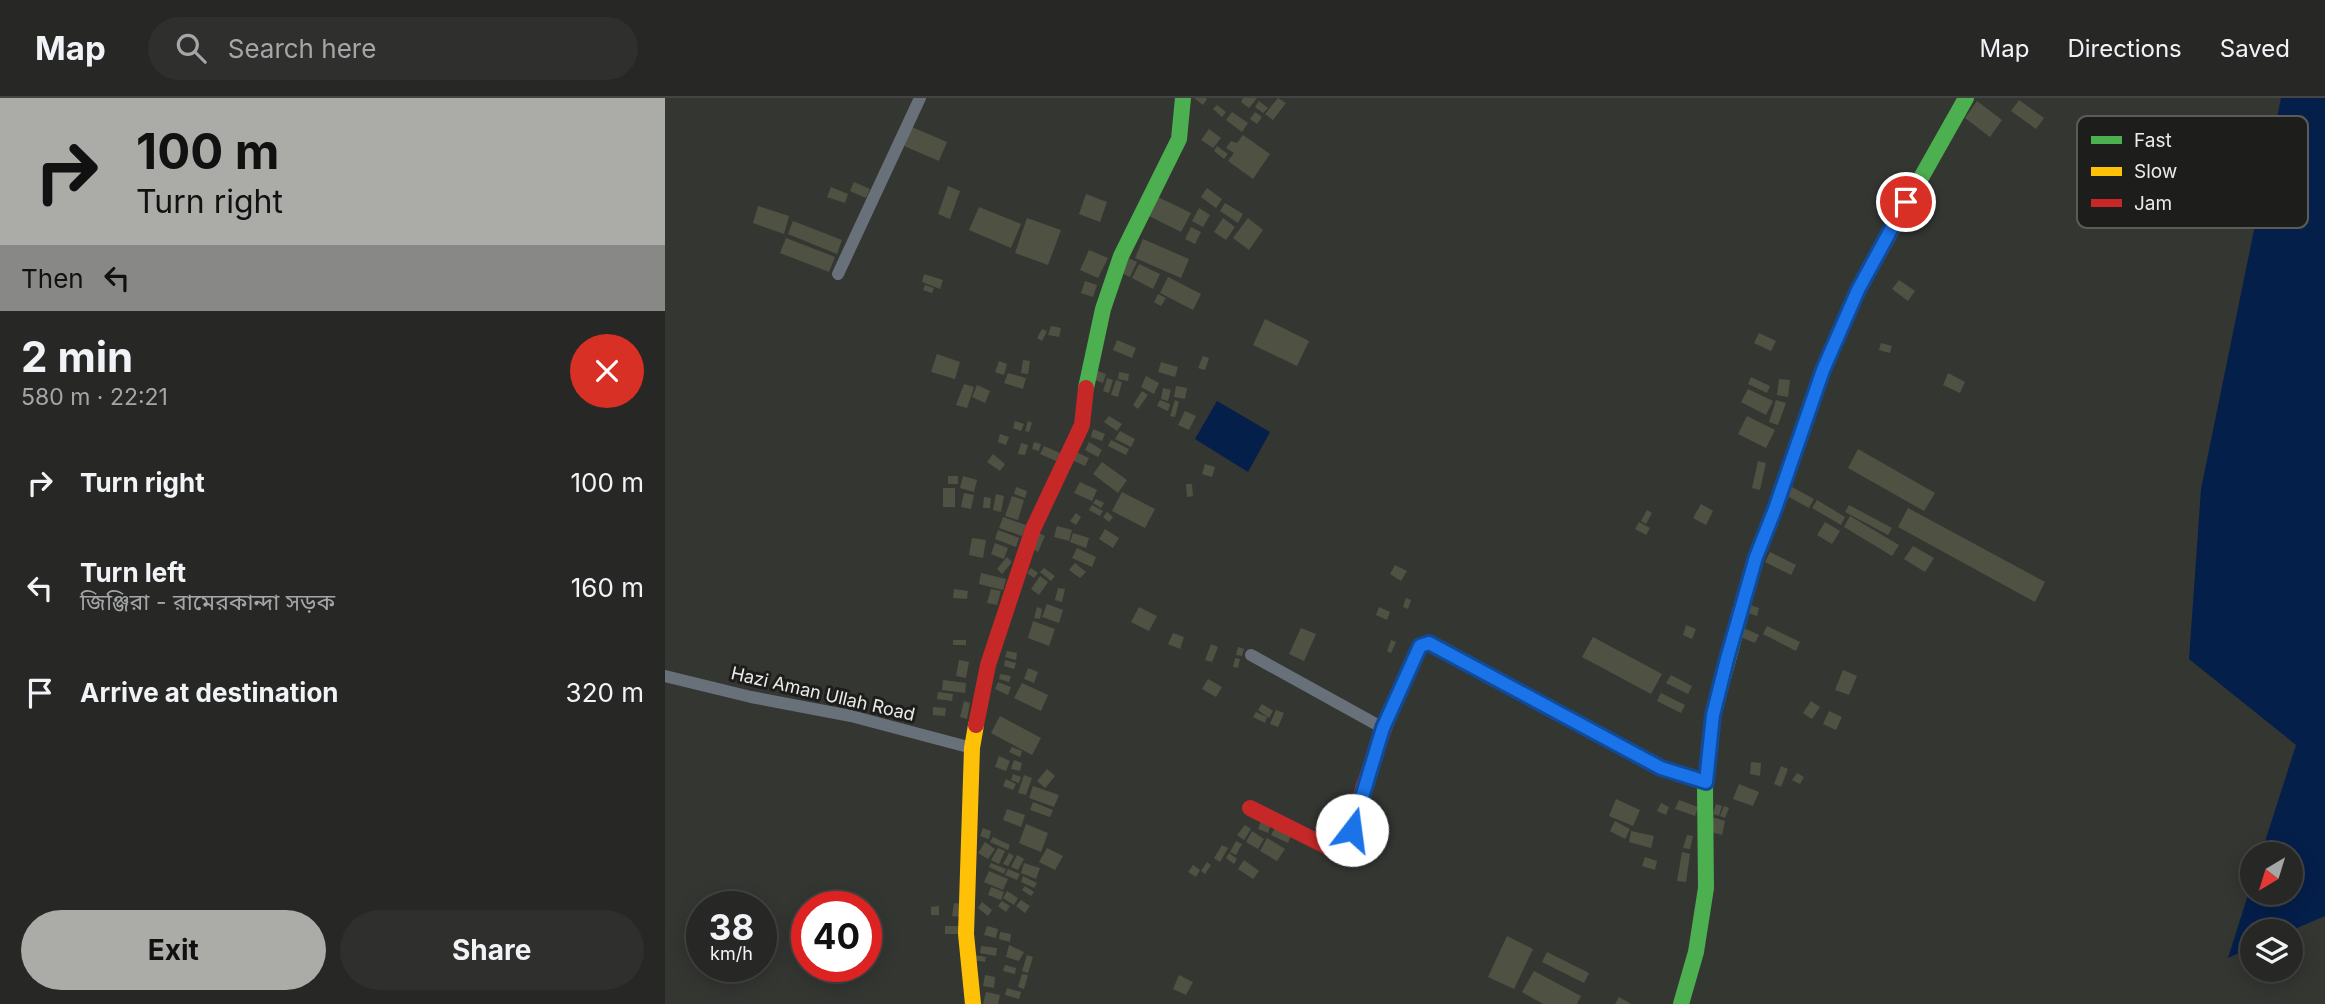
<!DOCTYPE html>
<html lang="en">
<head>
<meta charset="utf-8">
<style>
	:root { --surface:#272826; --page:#2f302e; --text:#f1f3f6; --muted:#a4a6a7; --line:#434443; --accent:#abaca8 }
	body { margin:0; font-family:Inter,"Noto Sans Bengali",sans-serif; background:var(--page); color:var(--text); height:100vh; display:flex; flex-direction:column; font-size:26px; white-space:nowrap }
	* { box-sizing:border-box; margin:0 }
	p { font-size:23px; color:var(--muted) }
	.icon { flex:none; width:38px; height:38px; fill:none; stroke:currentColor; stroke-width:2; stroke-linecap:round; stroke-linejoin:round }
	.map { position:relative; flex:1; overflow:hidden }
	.panel { display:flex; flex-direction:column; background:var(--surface); width:665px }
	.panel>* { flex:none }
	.banner { background:#abaca8; color:#111; overflow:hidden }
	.needle { width:46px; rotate:218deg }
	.buttons { position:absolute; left:1575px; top:744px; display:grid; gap:14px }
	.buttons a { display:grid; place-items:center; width:63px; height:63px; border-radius:50%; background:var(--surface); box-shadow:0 4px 18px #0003,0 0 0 2px var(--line); font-size:35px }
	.speed { position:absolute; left:21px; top:793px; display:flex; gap:14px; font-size:35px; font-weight:700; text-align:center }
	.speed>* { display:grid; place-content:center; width:91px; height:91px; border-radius:50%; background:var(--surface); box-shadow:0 4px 18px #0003,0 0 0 2px var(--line); line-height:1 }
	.speed small { font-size:18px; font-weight:400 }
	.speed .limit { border:10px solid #d22; background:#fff; color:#111 }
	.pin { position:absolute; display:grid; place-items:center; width:60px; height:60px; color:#fff; margin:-30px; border:4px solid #fff; border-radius:50%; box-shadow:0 2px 7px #0007 }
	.me { position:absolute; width:77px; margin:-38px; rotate:15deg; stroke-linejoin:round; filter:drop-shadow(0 0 5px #0008) }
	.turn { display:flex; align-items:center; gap:24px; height:147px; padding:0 21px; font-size:32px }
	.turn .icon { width:91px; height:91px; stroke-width:2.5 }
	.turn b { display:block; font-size:49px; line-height:60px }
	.then { display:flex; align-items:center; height:66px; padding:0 21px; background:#0003; gap:14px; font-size:26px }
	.round { display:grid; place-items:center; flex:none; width:74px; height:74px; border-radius:37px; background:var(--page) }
	.summary { display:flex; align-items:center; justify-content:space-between; height:119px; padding:0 21px }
	h1 { font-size:42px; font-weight:700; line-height:52px }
	.cta { display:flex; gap:14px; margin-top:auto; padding:14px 21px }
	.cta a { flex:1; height:80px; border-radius:42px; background:var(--accent); color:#111; font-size:28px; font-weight:700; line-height:80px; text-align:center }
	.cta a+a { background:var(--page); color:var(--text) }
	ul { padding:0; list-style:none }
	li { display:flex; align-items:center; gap:21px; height:105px; padding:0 21px }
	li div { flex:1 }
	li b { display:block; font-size:26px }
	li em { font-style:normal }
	header { display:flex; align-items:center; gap:42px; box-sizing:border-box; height:98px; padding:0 35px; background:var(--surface); border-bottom:2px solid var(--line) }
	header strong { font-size:33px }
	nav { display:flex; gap:38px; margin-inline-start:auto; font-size:24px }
	.search { width:490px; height:63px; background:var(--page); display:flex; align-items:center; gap:18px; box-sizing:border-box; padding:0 24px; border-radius:38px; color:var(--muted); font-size:26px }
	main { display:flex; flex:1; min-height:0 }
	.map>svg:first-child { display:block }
	.water { fill:#051f4b }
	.building { fill:#4f5242 }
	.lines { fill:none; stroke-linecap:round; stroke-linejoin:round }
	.street { stroke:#687079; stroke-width:12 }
	.fast { stroke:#4caf50; stroke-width:16 }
	.slow { stroke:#ffc107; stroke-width:16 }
	.jam { stroke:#c62828; stroke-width:16 }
	.route-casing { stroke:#114b97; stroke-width:18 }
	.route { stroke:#1a73e8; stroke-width:12 }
	.labels { text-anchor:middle; stroke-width:6; stroke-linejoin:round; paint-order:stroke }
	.street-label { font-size:18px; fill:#ebebe8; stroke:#1d1e1b }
	.key { fill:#1d1e1b; stroke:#5b5c58; stroke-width:2 }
	.key-label { font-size:19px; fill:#ebebe8 }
</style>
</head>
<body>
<header>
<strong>Map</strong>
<div class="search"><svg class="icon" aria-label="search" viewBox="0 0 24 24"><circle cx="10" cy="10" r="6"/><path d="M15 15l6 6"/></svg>Search here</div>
<nav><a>Map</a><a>Directions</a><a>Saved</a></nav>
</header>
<main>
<section class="panel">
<div class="banner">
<div class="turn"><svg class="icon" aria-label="right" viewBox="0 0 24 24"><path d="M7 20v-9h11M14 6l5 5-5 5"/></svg><div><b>100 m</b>Turn right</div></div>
<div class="then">Then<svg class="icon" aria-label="left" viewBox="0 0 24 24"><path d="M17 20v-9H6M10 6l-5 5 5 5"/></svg></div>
</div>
<div class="summary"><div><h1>2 min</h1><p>580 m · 22:21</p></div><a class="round" style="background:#d93025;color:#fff"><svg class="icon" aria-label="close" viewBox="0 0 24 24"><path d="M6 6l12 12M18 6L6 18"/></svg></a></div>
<ul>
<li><svg class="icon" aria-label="right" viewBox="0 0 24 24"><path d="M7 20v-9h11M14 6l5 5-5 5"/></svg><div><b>Turn right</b></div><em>100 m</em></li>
<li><svg class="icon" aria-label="left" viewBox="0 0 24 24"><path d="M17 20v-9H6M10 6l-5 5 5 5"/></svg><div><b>Turn left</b><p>জিঞ্জিরা - রামেরকান্দা সড়ক</p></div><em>160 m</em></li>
<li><svg class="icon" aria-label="arrive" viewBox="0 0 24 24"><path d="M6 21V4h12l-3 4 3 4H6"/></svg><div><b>Arrive at destination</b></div><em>320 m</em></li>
</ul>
<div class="cta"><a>Exit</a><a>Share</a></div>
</section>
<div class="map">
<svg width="1660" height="906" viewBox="0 0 1660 906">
	<rect width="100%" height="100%" fill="#343632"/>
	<path class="water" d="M1616,0H1660V818L1625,833H1587V849L1563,860L1587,784V794H1626V756H1596L1631,647L1524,561L1536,391Z
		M552,303L605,334L583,374L530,341Z"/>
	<path class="building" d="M529,0H541L542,1L538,7Z
		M578,0H592L584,10L576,4Z
		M613,0L621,5L608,22L600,16Z
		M1354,2L1379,20L1371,31L1346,13Z
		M594,3L603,10L598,15L590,9Z
		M1312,3L1337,22L1325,39L1300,20Z
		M552,7L561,14L557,19L548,11Z
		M567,14L583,25L577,34L561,22Z
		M590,14L597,19L592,26L585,21Z
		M247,29L282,44L274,63L239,48Z
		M544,31L556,40L548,50L536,42Z
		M578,37L605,56L588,81L563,63L569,55L561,50L566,43L572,45Z
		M552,48L563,56L559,61L549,53Z
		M189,84L205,91L201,100L185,93Z
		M283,88L295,93L285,121L273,116Z
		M166,89L183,96L180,105L162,99Z
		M542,90L557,101L551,110L536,99Z
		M421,96L442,104L435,124L414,116Z
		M491,98L526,115L516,134L482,117Z
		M560,105L578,116L573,125L555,113Z
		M93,108L124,118L119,136L88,125Z
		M314,109L356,126L346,150L304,132Z
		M534,110L545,117L538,129L527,123Z
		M362,120L396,132L383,167L350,155Z
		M558,120L570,129L561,142L549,134Z
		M583,120L598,132L584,152L568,140Z
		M128,123L177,142L172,156L123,136Z
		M526,129L536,134L530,146L520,141Z
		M121,140L170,159L164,174L115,155Z
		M478,141L524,161L516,180L470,160Z
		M424,152L443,160L433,180L415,172Z
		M459,158L472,164L465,179L452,173Z
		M474,166L495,176L488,191L467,180Z
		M259,176L278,182L275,191L257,184Z
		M503,179L536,196L528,212L495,195Z
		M1234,182L1250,193L1243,203L1227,191Z
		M420,183L432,187L428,199L416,195Z
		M260,187L269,190L267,195L258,192Z
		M493,196L501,200L496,208L489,204Z
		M600,221L644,243L632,268L588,247Z
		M386,228L396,230L394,239L383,237Z
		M377,231L382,233L377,243L372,240Z
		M1094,235L1111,243L1106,253L1089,245Z
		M452,242L471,250L467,260L448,252Z
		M1216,245L1227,248L1225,255L1214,252Z
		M272,256L295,264L290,281L266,274Z
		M538,258L544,260L540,272L533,270Z
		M358,262L365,263L363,276L356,275Z
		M334,263L342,266L339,277L330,274Z
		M496,264L513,269L510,279L493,274Z
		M430,272L441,276L438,285L427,281Z
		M454,274L464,276L463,283L453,281Z
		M343,275L361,280L358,291L339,285Z
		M1283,275L1300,284L1295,295L1278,287Z
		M481,278L494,285L489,296L476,289Z
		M1086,279L1105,288L1102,295L1083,286Z
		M442,280L448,282L444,295L438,293Z
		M1114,281L1125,282L1123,299L1112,297Z
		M451,282L457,284L453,299L446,297Z
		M299,286L309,289L302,310L291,307Z
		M312,287L325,293L320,305L307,299Z
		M511,288L522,290L520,301L509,299Z
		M498,290L506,292L503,303L496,301Z
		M1083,291L1108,303L1101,317L1076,304Z
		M477,293L483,297L473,311L468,307Z
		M495,302L505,306L503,313L492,308Z
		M510,302L514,304L510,319L505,318Z
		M1111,302L1121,305L1113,327L1104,324Z
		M520,313L531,318L524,332L513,327Z
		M444,318L457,326L452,333L439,324Z
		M1082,318L1110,332L1101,350L1073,336Z
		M350,323L359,326L356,333L348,330Z
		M363,323L367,325L364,334L360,333Z
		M428,331L440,336L437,343L426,339Z
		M455,333L470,341L466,349L450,341Z
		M335,336L344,339L341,347L333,344Z
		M446,342L464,351L461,357L443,348Z
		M369,344L376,346L374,353L367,351Z
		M424,344L437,352L433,359L420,352Z
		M356,345L363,347L360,357L353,356Z
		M379,348L395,355L391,363L375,356Z
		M1193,351L1270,395L1259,413L1183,370Z
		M409,353L424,360L420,368L405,361Z
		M328,356L340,366L335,373L322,364Z
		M1093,363L1101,365L1095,392L1087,390Z
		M437,364L462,382L453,395L428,376Z
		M540,366L550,369L547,379L537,376Z
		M283,378H293V386H283Z
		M298,378L312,382L309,394L295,390Z
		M415,384L432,392L427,403L409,395Z
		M521,386H527L528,398L522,399Z
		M351,389L362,393L360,400L349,396Z
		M1127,389L1149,401L1144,410L1122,398Z
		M278,390H290V409H278Z
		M457,394L490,411L480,430L447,413Z
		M299,395L309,397L306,411L296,409Z
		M331,396L339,398L336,414L328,412Z
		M347,398L359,402L353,422L340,418Z
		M319,399L326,400L325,410H318Z
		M431,401L439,405L436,410L428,405Z
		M1152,402L1180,419L1176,427L1147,410Z
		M1036,406L1048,413L1041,427L1028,420Z
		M427,407L438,413L435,418L424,412Z
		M1184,407L1227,430L1223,437L1180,414Z
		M1243,410L1380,484L1370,504L1233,429Z
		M982,412L987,415L981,426L976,423Z
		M442,414L448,419L444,424L438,419Z
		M411,415L416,419L411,427L405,423Z
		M1185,418L1234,447L1227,458L1179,429Z
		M338,419L361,427L357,438L334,430Z
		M974,424L985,430L981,437L970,431Z
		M1160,424L1175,433L1167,446L1152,437Z
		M392,428L407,432L404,443L389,439Z
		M440,431L454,440L448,450L434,441Z
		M333,432L354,440L351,449L330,441Z
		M374,435L380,438L373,454L367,451Z
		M408,435L424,440L421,450L405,444Z
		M307,440L321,442L318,460L304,457Z
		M330,445L343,450L339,461L326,456Z
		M1248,448L1269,460L1260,474L1239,461Z
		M412,450L431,459L427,469L407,460Z
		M1105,454L1131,467L1126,477L1100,464Z
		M342,459L347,464L337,476L332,471Z
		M410,465L421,474L415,480L404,472Z
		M730,467L742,473L736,483L725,476Z
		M366,470L373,475L369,480L362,475Z
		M379,470L390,478L386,483L375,474Z
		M316,475L341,481L338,492L314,486Z
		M375,478L383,484L374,497L366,491Z
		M393,490L400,491L397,504L390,502Z
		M289,491L303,493L302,501L288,500Z
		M326,491L336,493L332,507L322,505Z
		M741,500L746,502L743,511L738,509Z
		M382,506L398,512L394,525L377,519Z
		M1083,506L1094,510L1092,518L1080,514Z
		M372,509L377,511L375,521L369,520Z
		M474,509L492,518L484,533L466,524Z
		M714,509L725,514L722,522L711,517Z
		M368,523L390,531L384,548L363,540Z
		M1021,527L1031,531L1027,541L1018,537Z
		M1102,528L1135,544L1131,553L1098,536Z
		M1077,529L1094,537L1090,545L1073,538Z
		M636,530L651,536L639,563L624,556Z
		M508,535L519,539L515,551L503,546Z
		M928,539L997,576L986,596L917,559Z
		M288,542H301V547H288Z
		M726,542L731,544L726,555L722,553Z
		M546,546L553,549L547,564L540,562Z
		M573,549L579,551L577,558L571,557Z
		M342,553L352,555L351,562L340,559Z
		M570,560L575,561L573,570L568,569Z
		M294,562L304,564L301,580L291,578Z
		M340,562L351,565L349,571L339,568Z
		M363,570L373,574L369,585L359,581Z
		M1178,572L1192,578L1184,597L1170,592Z
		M335,576L346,578L344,584L334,581Z
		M1006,577L1027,588L1023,596L1001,585Z
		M543,581L557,589L551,599L537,591Z
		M278,582L301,585L300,595L277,592Z
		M333,584L346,589L343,597L330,591Z
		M357,585L383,597L376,613L349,600Z
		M273,594L288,596L287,603L272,601Z
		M996,595L1020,607L1016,615L992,603Z
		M299,603L305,605L302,621L295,619Z
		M1146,603L1155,609L1147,621L1138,615Z
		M597,606L608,613L604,620L593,612Z
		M268,609L281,610L280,618L268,617Z
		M611,612L619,615L613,629L605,626Z
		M1164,613L1177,619L1171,632L1158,626Z
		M591,614L602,619L600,625L588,619Z
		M335,618L376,640L367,657L326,635Z
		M347,649L357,653L355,659L344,654Z
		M334,658L345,663L341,673L330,669Z
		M349,662L357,665L355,673L346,671Z
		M1086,664L1096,665L1095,678L1085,676Z
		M1116,668L1123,671L1116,689L1109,686Z
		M382,671L390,678L380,690L372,683Z
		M1132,675L1139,679L1135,686L1127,682Z
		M348,676L356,679L354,685L346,682Z
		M359,677L367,680L361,697L353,695Z
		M341,681L351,686L348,692L338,688Z
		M1074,686L1094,694L1088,708L1068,701Z
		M368,688L394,697L389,709L364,700Z
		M951,701L975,712L968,728L944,718Z
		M1014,702L1033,709L1030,718L1010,711Z
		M368,704L388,712L385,719L365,712Z
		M996,705L1004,709L1001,717L992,713Z
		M1051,706L1057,708L1054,718L1048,716Z
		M1059,708L1064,710L1060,720L1055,718Z
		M342,711L360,717L356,729L338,722Z
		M1047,719L1060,723L1057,737L1043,733Z
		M596,723L606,726L603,735L593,731Z
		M950,723L965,731L960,741L945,733Z
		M361,726L383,735L376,754L354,745Z
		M580,727L586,731L579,742L572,737Z
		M611,728L627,735L623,745L606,737Z
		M318,730L326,733L324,741L315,738Z
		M587,733L599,741L593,751L581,744Z
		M966,733L989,738L986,750L964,744Z
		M1022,737L1028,738L1025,751L1018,750Z
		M328,739L345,747L343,752L325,744Z
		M602,740L620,751L612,763L595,753Z
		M571,743L577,746L571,757L565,754Z
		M320,744L330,751L323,761L313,755Z
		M557,747L563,750L555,764L549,760Z
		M333,750L340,753L334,766L326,762Z
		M382,750L398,758L390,772L374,764Z
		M1017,754L1025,756L1021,784L1012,783Z
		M344,755L349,758L343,768L338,766Z
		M564,755L572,761L569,766L561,760Z
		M352,757L359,761L353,772L346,769Z
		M980,759L992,763L990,772L977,768Z
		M579,762L594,773L588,781L573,771Z
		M542,764L546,767L540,776L536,773Z
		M326,765L341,771L339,776L324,769Z
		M359,765L375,770L371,781L356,775Z
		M528,767L535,772L531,779L523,774Z
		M343,771L355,776L352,782L340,777Z
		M324,773L343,781L338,792L319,784Z
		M358,778L372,785L369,790L356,784Z
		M360,788L369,794L366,798L357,792Z
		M326,789L339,794L336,802L323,797Z
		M342,793L353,800L349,807L338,800Z
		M356,802L365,808L360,815L351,808Z
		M337,803L345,808L341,814L333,808Z
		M317,804L327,812L323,818L313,810Z
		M289,805L298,806L296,819L287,818Z
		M274,808V817H266V809Z
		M280,828H294V836H280Z
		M322,828L333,831L331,840L319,837Z
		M335,834L346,836L345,844L334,841Z
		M842,838L868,851L849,891L823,879Z
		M344,847L359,854L354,863L341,859Z
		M316,848L332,850L331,858L315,855Z
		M882,854L924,875L919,885L877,864Z
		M309,857L321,859L320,864L308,862Z
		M362,857L368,859L363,875L357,873Z
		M340,867L351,870L350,876L338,873Z
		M869,873L916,898L912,906H878L857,894Z
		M357,876L363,877L359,891L353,889Z
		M320,877L330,879L329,890L318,888Z
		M514,877L528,884L521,897L508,891Z
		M342,890L356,894L354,901L340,897Z
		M321,894L335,897L333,906H318Z
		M954,899L966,906H950Z"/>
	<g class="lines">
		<path class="street" d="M173,176L255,0
			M586,557L718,630
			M0,578L86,599L186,618L307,650"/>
		<path class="fast" d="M1244,101L1301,0
			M421,290L438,211L456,158L514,41L518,0
			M1016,906L1031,854L1041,790L1040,691L1048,617L1091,459L1113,403"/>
		<path class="slow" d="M1113,403L1158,272L1193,192L1244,101
			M724,617L755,548L764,545L996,670L1041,684
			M308,906L301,836L307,650L311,627"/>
		<path class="jam" d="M311,627L323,567L368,431L417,327L421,290
			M585,710L675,755L681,753L698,690L724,617"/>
	</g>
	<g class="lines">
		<defs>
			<path id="route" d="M687,732L718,630L755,548L764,545L996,670L1041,684L1048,617L1062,561L1091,459L1110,411L1158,272L1193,192L1241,104"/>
		</defs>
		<use href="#route" class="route-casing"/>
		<use href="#route" class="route"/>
	</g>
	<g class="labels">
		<g class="street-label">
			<text transform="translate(158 596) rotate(13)" y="6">Hazi Aman Ullah Road</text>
		</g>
	</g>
	<rect x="1412" y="18" width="231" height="112" rx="10" class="key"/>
	<rect x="1426" y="38" width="31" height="8" fill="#4caf50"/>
	<rect x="1426" y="69" width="31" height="9" fill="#ffc107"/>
	<rect x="1426" y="101" width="31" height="8" fill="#c62828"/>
	<g class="key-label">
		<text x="1469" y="49">Fast</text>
		<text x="1469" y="80">Slow</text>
		<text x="1469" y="112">Jam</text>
	</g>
</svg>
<div class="buttons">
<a><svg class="needle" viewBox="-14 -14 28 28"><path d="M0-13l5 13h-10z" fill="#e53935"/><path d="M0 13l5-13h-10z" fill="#a4a6a7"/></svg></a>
<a><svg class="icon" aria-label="layers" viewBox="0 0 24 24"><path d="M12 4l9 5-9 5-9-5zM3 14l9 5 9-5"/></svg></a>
</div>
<div class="speed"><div>38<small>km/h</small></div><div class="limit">40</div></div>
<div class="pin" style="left:1241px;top:104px;background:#d93025"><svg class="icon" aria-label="arrive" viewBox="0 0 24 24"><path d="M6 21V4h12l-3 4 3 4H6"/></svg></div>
<svg class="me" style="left:687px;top:732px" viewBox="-20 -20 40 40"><circle r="19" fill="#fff"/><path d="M0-13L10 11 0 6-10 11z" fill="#1a73e8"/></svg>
</div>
</main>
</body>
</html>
